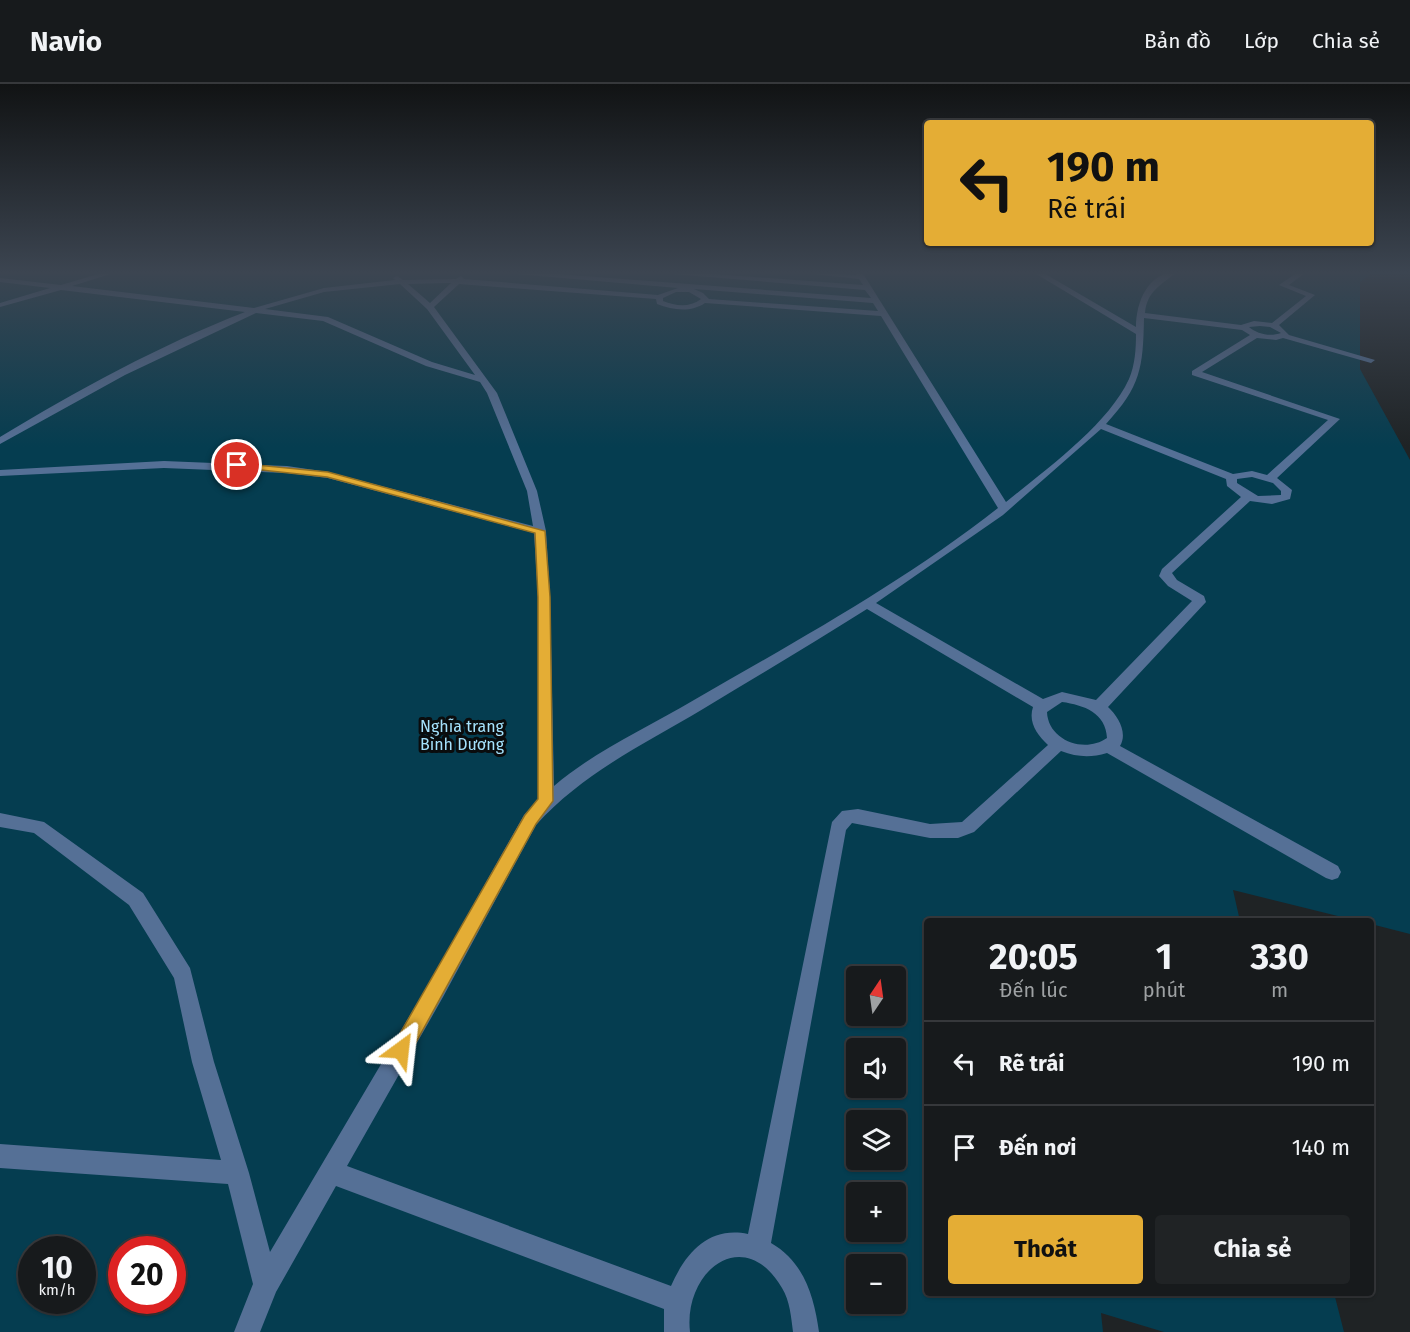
<!DOCTYPE html>
<html lang="vi">
<head>
<meta charset="utf-8">
<style>
	:root { --surface:#171a1c; --page:#202325; --text:#f1f3f6; --muted:#9ea1a3; --line:#36383b; --accent:#e4ad35 }
	body { margin:0; font-family:"Fira Sans",sans-serif; background:var(--page); color:var(--text); height:100vh; display:flex; flex-direction:column; font-size:22px; white-space:nowrap }
	* { box-sizing:border-box; margin:0 }
	p { font-size:20px; color:var(--muted) }
	.icon { flex:none; width:33px; height:33px; fill:none; stroke:currentColor; stroke-width:2; stroke-linecap:round; stroke-linejoin:round }
	.map { position:relative; flex:1; overflow:hidden }
	.side { position:absolute; left:924px; top:834px; width:450px; height:378px; display:flex; flex-direction:column; background:var(--surface); border-radius:6px; box-shadow:0 2px 4px #0004,0 0 0 2px var(--line) }
	.side>* { flex:none }
	.top-card { position:absolute; left:924px; top:36px; width:450px; height:126px; border-radius:6px; box-shadow:0 2px 4px #0004,0 0 0 2px var(--line); background:#e4ad35; color:#111; overflow:hidden }
	.needle { width:39px; rotate:13deg }
	.buttons { position:absolute; left:846px; top:882px; display:grid; gap:12px }
	.buttons a { display:grid; place-items:center; width:60px; height:60px; border-radius:6px; background:var(--surface); box-shadow:0 2px 4px #0004,0 0 0 2px var(--line); font-size:30px }
	.speed { position:absolute; left:18px; top:1152px; display:flex; gap:12px; font-size:30px; font-weight:700; text-align:center }
	.speed>* { display:grid; place-content:center; width:78px; height:78px; border-radius:50%; background:var(--surface); box-shadow:0 2px 4px #0004,0 0 0 2px var(--line); line-height:1 }
	.speed small { font-size:15px; font-weight:400 }
	.speed .limit { border:9px solid #d22; background:#fff; color:#111 }
	.pin { position:absolute; display:grid; place-items:center; width:51px; height:51px; color:#fff; margin:-26px; border:3px solid #fff; border-radius:50%; box-shadow:0 2px 6px #0007 }
	.me { position:absolute; width:66px; margin:-33px; rotate:30deg; stroke-linejoin:round; filter:drop-shadow(0 0 4px #0008) }
	.turn { display:flex; align-items:center; gap:21px; height:126px; padding:0 24px; font-size:27px }
	.turn .icon { width:78px; height:78px; stroke-width:2.5 }
	.turn b { display:block; font-size:42px; line-height:51px }
	.eta { display:flex; justify-content:space-evenly; align-items:center; height:102px; text-align:center }
	.eta b { font-size:36px; font-weight:700; line-height:42px }
	.button { display:flex; gap:12px; margin-top:auto; padding:12px 24px }
	.button a { flex:1; height:69px; border-radius:6px; background:var(--accent); color:#111; font-size:24px; font-weight:700; line-height:69px; text-align:center }
	.button a+a { background:var(--page); color:var(--text) }
	ul { padding:0; list-style:none }
	li { display:flex; align-items:center; gap:18px; height:84px; padding:0 24px; border-top:2px solid var(--line) }
	li div { flex:1 }
	li b { display:block; font-size:22px }
	li em { font-style:normal }
	header { display:flex; align-items:center; gap:36px; box-sizing:border-box; height:84px; padding:0 30px; background:var(--surface); border-bottom:2px solid var(--line) }
	header strong { font-size:28px }
	nav { display:flex; gap:33px; margin-inline-start:auto; font-size:21px }
	.map>svg:first-child { display:block }
	.green { fill:#053d50; fill-rule:evenodd }
	.lines { fill:none; stroke-linecap:round; stroke-linejoin:round }
	.minor { fill:#557096; fill-rule:evenodd }
	.route { fill:#e4ad35; stroke:#947022; stroke-width:1.5 }
	.labels { text-anchor:middle; stroke-width:6; stroke-linejoin:round; paint-order:stroke }
	.park-label { font-size:16px; fill:#a5e2fd; stroke:#0a0c0d }
</style>
</head>
<body>
<header>
<strong>Navio</strong>
<nav><a>Bản đồ</a><a>Lớp</a><a>Chia sẻ</a></nav>
</header>
<div class="map">
<svg width="1410" height="1248" viewBox="0 0 1410 1248">
	<rect width="100%" height="100%" fill="#1f2325"/>
	<path class="green" d="M0,188H1374L1360,198V285L1410,376V850L1371,840V837H1358L1233,806L1240,837H927V1209H1334L1344,1248H1164L1101,1229L1103,1248H0ZM856,892H896V932H856ZM856,964H896V1004H856ZM856,1036H896V1076H856ZM856,1108H896V1148H856ZM32,1166H82V1216H32ZM122,1166H172V1216H122ZM856,1180H896V1220H856Z"/>
	<g class="lines">
		<path class="minor" d="M105,188H117L72,202L254,224L324,204L395,196L393,194L397,192L403,196L456,195L461,192L464,195L658,211L678,204L495,188H531L871,214L865,206L648,188H685L863,201L859,195L795,188L856,191L855,188H862L1006,418C1045,386 1108,341 1129,295C1135,281 1136,265 1136,250L1033,188H1042L1136,243C1136,218 1148,188 1177,188C1161,201 1147,207 1145,229L1241,241L1254,237L1272,239L1306,212L1279,201L1298,188H1306L1289,201L1315,211L1279,241L1289,251L1375,276L1371,279L1283,254L1276,256L1257,254L1202,288L1340,335L1277,394L1292,406L1290,415L1272,420L1250,417L1172,489L1177,496L1204,512L1206,518L1108,623C1118,632 1128,649 1120,662L1338,782L1341,788L1338,794L1332,796L1326,794L1107,669C1090,674 1077,673 1061,667L974,748L958,754H930L852,739L846,746L771,1159C804,1178 814,1212 819,1248H793C791,1233 790,1217 782,1204C744,1139 683,1187 690,1248H664V1225L336,1102L276,1208L260,1248H234L253,1200L228,1100L0,1084V1060L221,1076L192,978L174,894L129,821L34,749L0,743V729L44,738L143,809L190,884L214,978L249,1089L270,1168L429,899L524,731L538,717V513L534,449L328,394L287,389L164,384L0,392V386L164,377L287,382L328,388L533,442L527,407L487,309L480,298L426,282L323,237L256,229L125,291L0,360V353C78,306 160,261 245,228L61,206L0,223V219L50,204L0,198V194L61,201ZM451,199L430,219L408,200L449,199ZM400,200L427,225L475,291L432,278L328,233L265,225L324,208ZM459,200L656,215L657,220C673,226 690,229 705,219L881,232L998,424C904,498 798,556 694,616C647,644 596,666 554,702L550,513L546,447L537,407L497,309L434,223ZM694,205L873,219L878,227L709,215L703,209ZM676,208H689L701,215C689,224 676,222 663,217V214ZM1144,234L1242,246L1250,251L1192,287V291L1328,336L1267,391L1252,387L1233,390L1106,340C1141,302 1143,284 1144,234ZM1260,242L1270,243L1281,249C1270,253 1257,250 1249,243ZM1101,345L1226,395L1227,402L1241,413L1162,485L1159,492L1168,502L1192,517L1096,616L1062,608L1043,615L876,519L1003,431ZM1252,393L1273,399L1281,407V411L1258,412L1237,399V395ZM867,525L1033,623C1028,638 1037,651 1048,661L962,738L930,740L858,725L842,727L832,738L748,1150C709,1142 686,1168 671,1202L347,1082L443,913L536,741C583,689 644,660 703,625C758,592 813,559 867,525ZM1062,618C1084,621 1106,629 1107,654C1084,670 1048,656 1047,628Z"/>
	</g>
	<linearGradient id="sky" x2="0" y2="1"><stop stop-color="#111314"/><stop offset="0.52" stop-color="#3c4551"/><stop offset="1" stop-color="#3c4551" stop-opacity="0"/></linearGradient>
	<rect width="1410" height="363" fill="url(#sky)"/>
	<path class="route" d="M237,379L328,388L545,447L550,513L553,717L536,740L408,973L401,976L394,973L391,966L394,960L525,731L538,715V513L535,449L327,393L234,383L233,381Z"/>
	<g class="labels">
		<g class="park-label">
			<text x="462" y="648">Nghĩa trang<tspan x="462" dy="18">Bình Dương</tspan></text>
		</g>
	</g>
</svg>
<div class="buttons">
<a><svg class="needle" viewBox="-14 -14 28 28"><path d="M0-13l5 13h-10z" fill="#e53935"/><path d="M0 13l5-13h-10z" fill="#9ea1a3"/></svg></a>
<a><svg class="icon" aria-label="sound" viewBox="0 0 24 24"><path d="M4 9h4l5-4v14l-5-4H4zM17 9q2 3 0 6"/></svg></a>
<a><svg class="icon" aria-label="layers" viewBox="0 0 24 24"><path d="M12 4l9 5-9 5-9-5zM3 14l9 5 9-5"/></svg></a>
<a>+</a>
<a>−</a>
</div>
<div class="speed"><div>10<small>km/h</small></div><div class="limit">20</div></div>
<div class="pin" style="left:237px;top:381px;background:#d93025"><svg class="icon" aria-label="arrive" viewBox="0 0 24 24"><path d="M6 21V4h12l-3 4 3 4H6"/></svg></div>
<svg class="me" style="left:401px;top:966px" viewBox="-20 -20 40 40"><path d="M0-17L14 15 0 8-14 15z" fill="#e4ad35" stroke="#fff" stroke-width="4"/></svg>
<div class="top-card">
<div class="turn"><svg class="icon" aria-label="left" viewBox="0 0 24 24"><path d="M17 20v-9H6M10 6l-5 5 5 5"/></svg><div><b>190 m</b>Rẽ trái</div></div>
</div>
<section class="side">
<div class="eta">
<div><b>20:05</b><p>Đến lúc</p></div>
<div><b>1</b><p>phút</p></div>
<div><b>330</b><p>m</p></div>
</div>
<ul>
<li><svg class="icon" aria-label="left" viewBox="0 0 24 24"><path d="M17 20v-9H6M10 6l-5 5 5 5"/></svg><div><b>Rẽ trái</b></div><em>190 m</em></li>
<li><svg class="icon" aria-label="arrive" viewBox="0 0 24 24"><path d="M6 21V4h12l-3 4 3 4H6"/></svg><div><b>Đến nơi</b></div><em>140 m</em></li>
</ul>
<div class="button"><a>Thoát</a><a>Chia sẻ</a></div>
</section>
</div>
</body>
</html>
